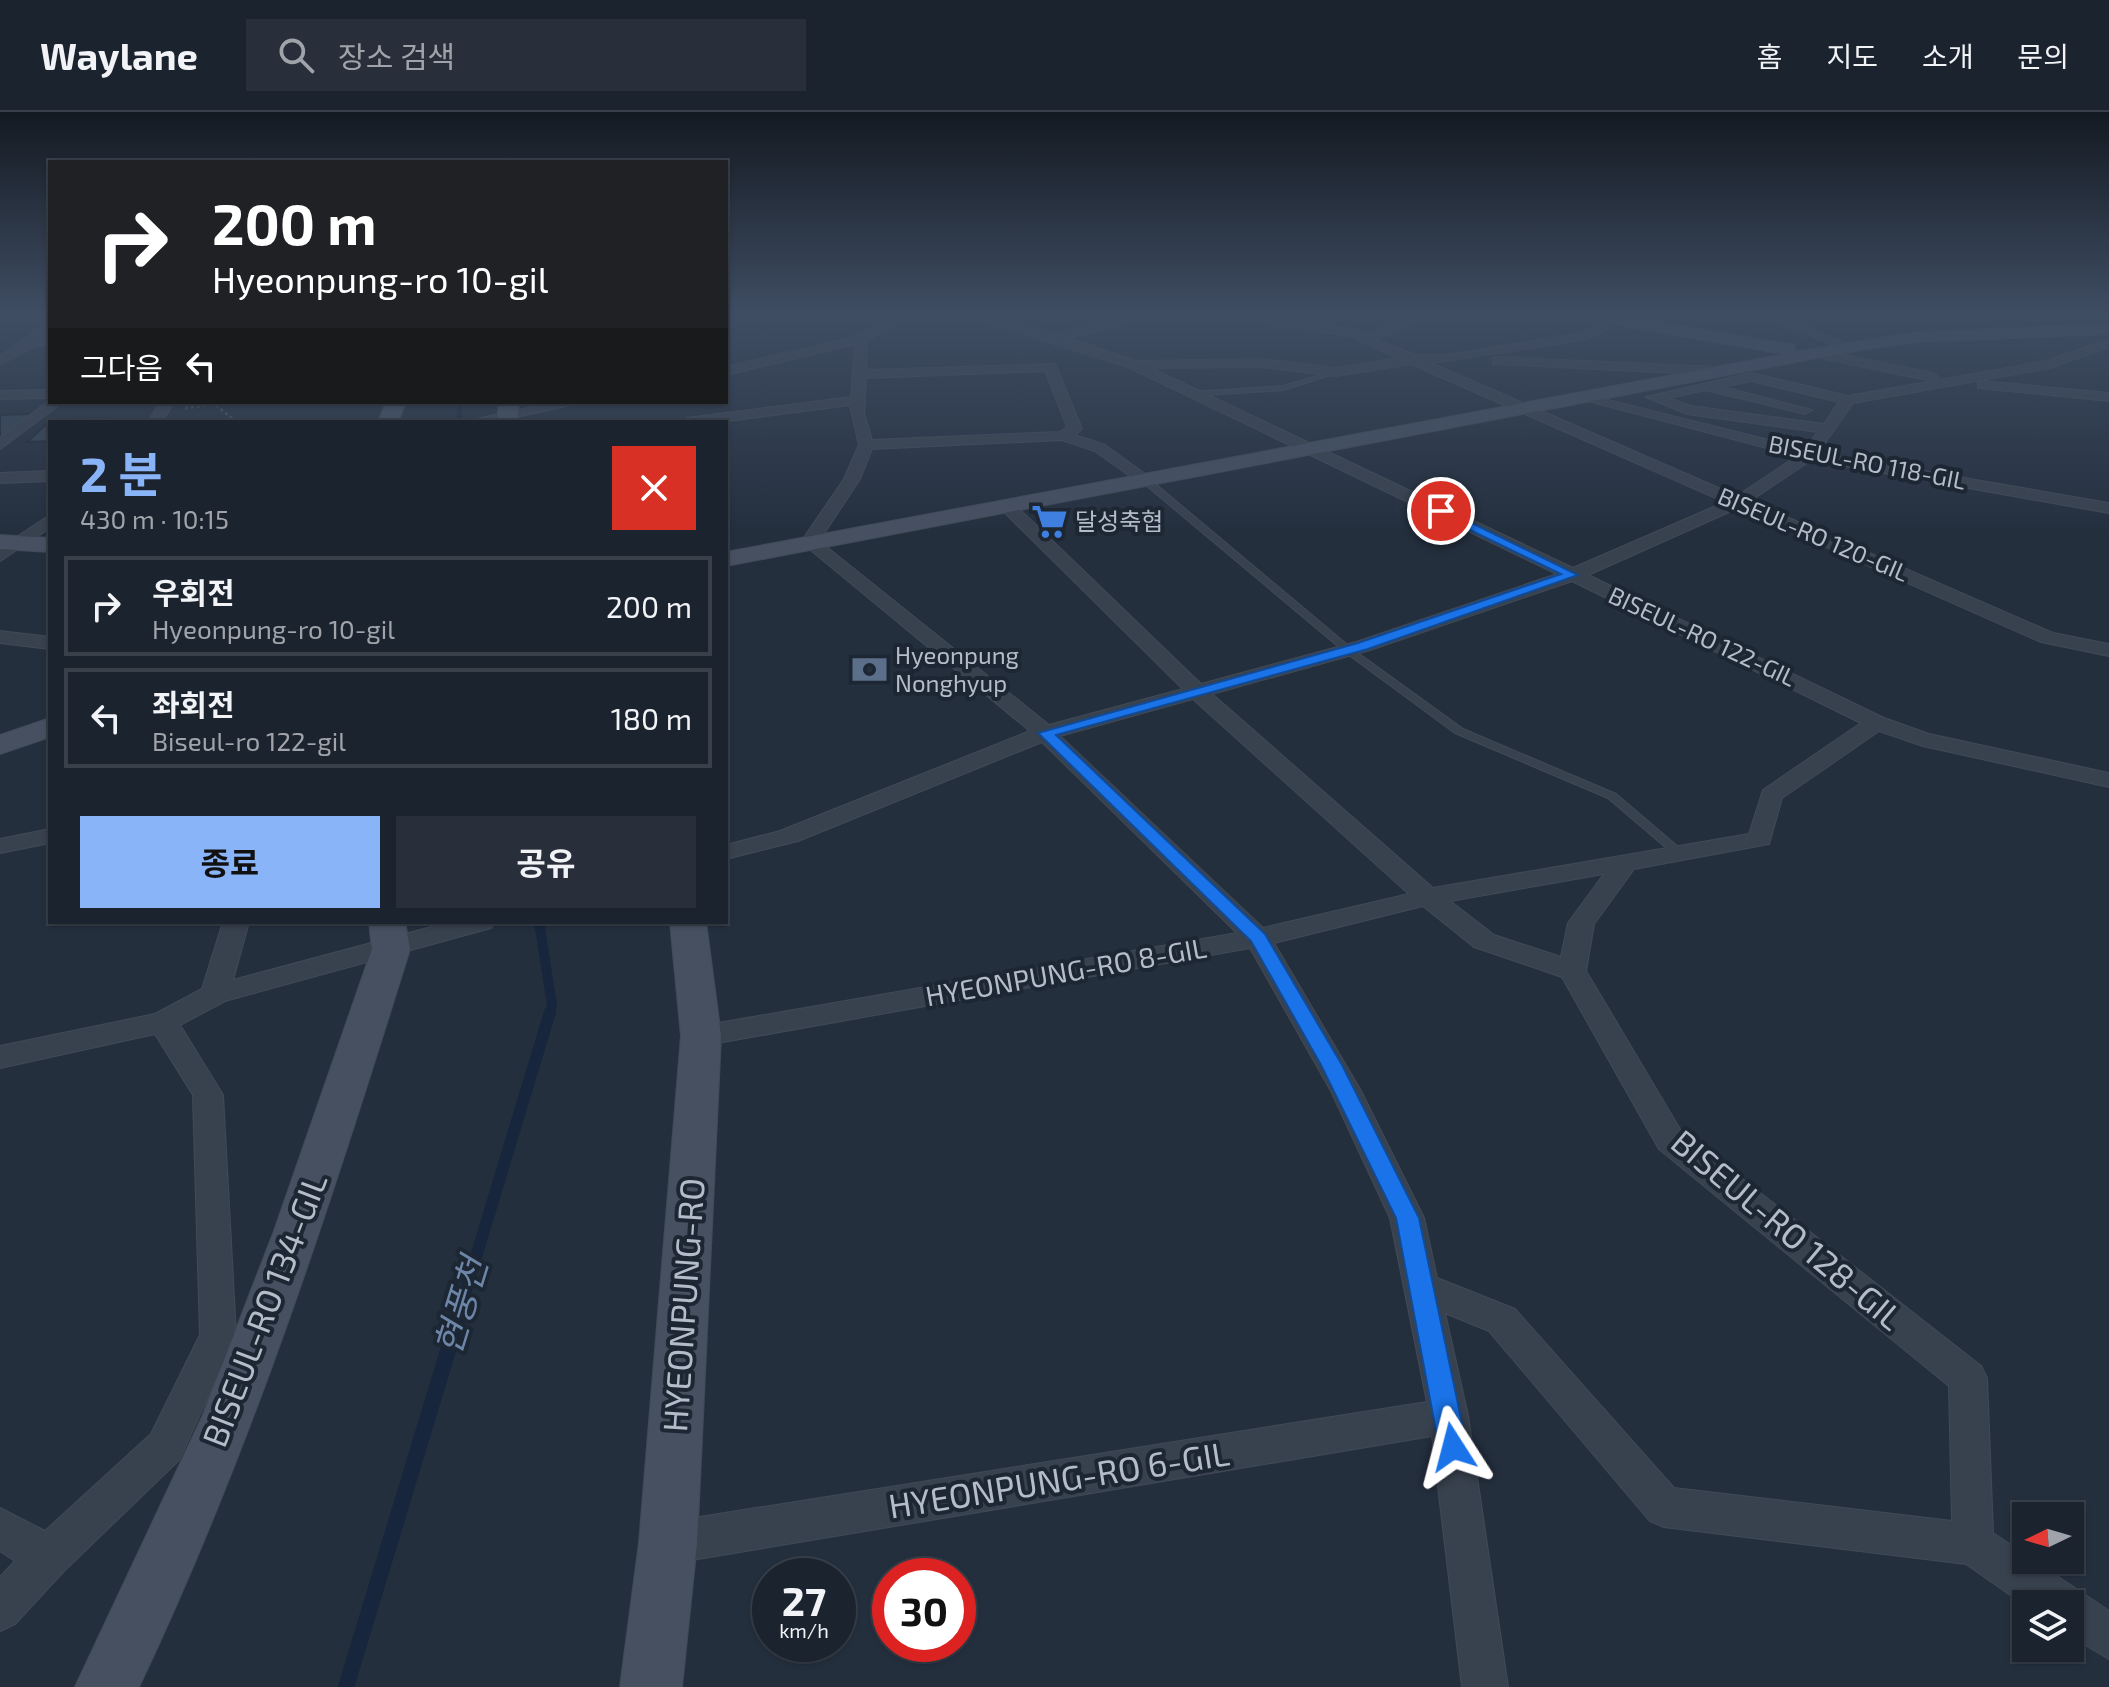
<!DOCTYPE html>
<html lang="ko">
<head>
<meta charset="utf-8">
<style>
	:root { --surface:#1b232e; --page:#282f3a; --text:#f1f3f6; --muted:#a0a4aa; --line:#39404a; --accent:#8ab4f8 }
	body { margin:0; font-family:"Exo 2","Noto Sans KR",sans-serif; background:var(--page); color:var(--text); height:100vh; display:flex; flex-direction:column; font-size:30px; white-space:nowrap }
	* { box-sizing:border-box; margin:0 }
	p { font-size:26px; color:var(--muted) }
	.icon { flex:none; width:44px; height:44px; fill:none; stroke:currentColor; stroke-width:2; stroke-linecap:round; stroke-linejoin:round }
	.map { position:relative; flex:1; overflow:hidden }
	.details { position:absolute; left:48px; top:308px; width:680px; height:504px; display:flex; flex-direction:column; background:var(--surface); border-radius:0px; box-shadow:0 2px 6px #0004,0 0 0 2px var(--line) }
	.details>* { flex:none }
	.hud { position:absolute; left:48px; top:48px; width:680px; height:244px; border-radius:0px; box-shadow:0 2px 6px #0004,0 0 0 2px var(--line); background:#202124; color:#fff; overflow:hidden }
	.needle { width:52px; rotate:265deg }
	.tools { position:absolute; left:2012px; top:1390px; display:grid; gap:16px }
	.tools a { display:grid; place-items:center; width:72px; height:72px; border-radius:0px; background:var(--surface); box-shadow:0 2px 6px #0004,0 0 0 2px var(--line); font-size:40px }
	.speed { position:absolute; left:752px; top:1446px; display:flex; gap:16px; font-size:40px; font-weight:700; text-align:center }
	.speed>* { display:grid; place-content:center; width:104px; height:104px; border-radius:50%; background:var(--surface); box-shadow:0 2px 6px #0004,0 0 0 2px var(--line); line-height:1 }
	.speed small { font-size:20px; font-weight:400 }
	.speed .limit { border:12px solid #d22; background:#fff; color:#111 }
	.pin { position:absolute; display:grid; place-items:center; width:68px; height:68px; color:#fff; margin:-34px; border:4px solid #fff; border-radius:50%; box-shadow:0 2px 8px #0007 }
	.me { position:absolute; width:88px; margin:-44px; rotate:351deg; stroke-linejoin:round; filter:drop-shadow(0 0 6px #0008) }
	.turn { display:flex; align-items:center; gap:28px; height:168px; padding:0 32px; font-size:36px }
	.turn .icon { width:104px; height:104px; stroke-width:2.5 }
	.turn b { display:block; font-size:56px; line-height:68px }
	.then { display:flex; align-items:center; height:76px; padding:0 32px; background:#0003; gap:16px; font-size:30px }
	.round { display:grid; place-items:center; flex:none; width:84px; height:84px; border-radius:0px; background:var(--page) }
	.overview { display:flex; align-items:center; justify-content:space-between; height:136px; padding:0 32px }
	h1 { font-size:48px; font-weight:700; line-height:60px; color:var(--accent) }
	.action { display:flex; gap:16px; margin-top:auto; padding:16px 32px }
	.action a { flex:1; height:92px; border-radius:0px; background:var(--accent); color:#111; font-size:32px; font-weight:700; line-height:92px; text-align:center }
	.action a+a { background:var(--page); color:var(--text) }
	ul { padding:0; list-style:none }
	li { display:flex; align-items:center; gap:24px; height:100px; margin:0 16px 12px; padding:0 16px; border:4px solid var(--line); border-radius:0px }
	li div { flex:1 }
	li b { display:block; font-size:30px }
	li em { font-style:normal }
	header { display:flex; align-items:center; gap:48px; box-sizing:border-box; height:112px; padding:0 40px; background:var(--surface); border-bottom:2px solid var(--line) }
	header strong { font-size:38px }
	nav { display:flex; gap:44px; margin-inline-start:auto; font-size:28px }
	.search { width:560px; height:72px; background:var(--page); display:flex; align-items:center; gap:20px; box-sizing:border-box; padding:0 28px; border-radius:0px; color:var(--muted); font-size:30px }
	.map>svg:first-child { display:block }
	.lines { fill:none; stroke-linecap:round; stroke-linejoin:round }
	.stream-far3 { stroke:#17263c; stroke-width:5 }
	.stream-far2 { stroke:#17263c; stroke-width:10 }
	.stream-far1 { stroke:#17263c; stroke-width:12 }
	.stream { stroke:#17263c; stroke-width:16 }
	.building { fill:#364354; stroke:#1f2835; stroke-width:2 }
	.lane-casing { stroke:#414a57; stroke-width:2 }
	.street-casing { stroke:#414a57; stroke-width:2 }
	.secondary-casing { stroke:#414a57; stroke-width:2 }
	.path { stroke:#3f5557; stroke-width:3; stroke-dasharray:3 3; stroke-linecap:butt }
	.lane { fill:#38414e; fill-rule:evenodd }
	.street { fill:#38414e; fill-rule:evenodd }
	.secondary { fill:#465061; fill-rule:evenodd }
	.route { fill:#1a73e8; stroke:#114b97; stroke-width:2 }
	.labels { text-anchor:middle; stroke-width:8; stroke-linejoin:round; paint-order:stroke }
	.far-street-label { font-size:24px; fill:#b4bcc9; stroke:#1d2633 }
	.far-poi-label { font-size:24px; fill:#b4bcc9; stroke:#1d2633; text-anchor:start }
	.street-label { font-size:28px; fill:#b4bcc9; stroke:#1d2633 }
	.near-street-label { font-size:34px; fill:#b4bcc9; stroke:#1d2633 }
	.near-water-label { font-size:36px; font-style:italic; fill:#6d86a8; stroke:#1d2633 }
</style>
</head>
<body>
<header>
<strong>Waylane</strong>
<div class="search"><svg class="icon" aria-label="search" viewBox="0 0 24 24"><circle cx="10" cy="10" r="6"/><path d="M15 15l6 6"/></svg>장소 검색</div>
<nav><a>홈</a><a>지도</a><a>소개</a><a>문의</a></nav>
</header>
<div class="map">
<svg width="2109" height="1575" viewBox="0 0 2109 1575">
	<rect width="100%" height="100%" fill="#242f3e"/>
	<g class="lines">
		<path class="stream-far3" d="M459,310L460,290"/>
		<path class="stream-far2" d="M539,810L552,893L549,902"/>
		<path class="stream-far1" d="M459,1201L550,900"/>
		<path class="stream" d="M346,1575L460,1199"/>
	</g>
	<path class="building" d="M33,302L0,327V303Z
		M108,306L104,310H50V329L27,330L52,307Z"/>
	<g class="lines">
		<defs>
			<path id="lane" d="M1334,259L1339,260L1284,278L1192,284L1189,282L1192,280L1283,274Z
				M1141,365H1147L1351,536L1463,617L1616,682L1684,740L1686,742L1684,744H1676L1608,686L1455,621L1345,540L1141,369Z"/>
			<path id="street" d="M50,200V208L0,209V201Z
				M742,200H757L726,217V208Z
				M905,200H920L867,229L866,258L1055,252L1082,317L1075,323L1105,333L1152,367L1138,370L1095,339L1062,328L872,337L860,367L819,429L1049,613L1183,577L1000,396V390H1012L1201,572L1356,530L1557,462L1128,255L951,200H971L1055,222L1150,200H1171L1069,226L1135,249L1261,247L1336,256L1398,246L1349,224L1181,200H1215L1352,217L1366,223L1423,200H1439L1376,227L1414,243H1447L1582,221L1614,204L1618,205V211L1585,228L1431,251L1737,384L1797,344L1573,285L1580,281L1805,337L1818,320L1687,302L1646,285L1751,261L1848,284L2047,249L2109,227V235L2050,256L1853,291L1818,341L2109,391V401L1811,348L1750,389L2053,521L2109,532V544L2041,530L1738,396L1588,463L1884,606L1929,622L2109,661V675L1923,634L1879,619L1782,686L1769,732L1634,757L1594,812L1586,859L1681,1019L1981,1254L1987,1266L1993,1421L2026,1443V1448H2033L2109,1499V1547L2070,1524V1492L2026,1494L1966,1452L1664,1415L1650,1409L1489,1219L1445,1201L1468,1304L1508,1575H1462L1432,1324L668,1452L653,1446L647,1431L653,1416L668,1410L1427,1290L1390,1106L1331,979L1250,836L701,934L691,931L686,924L691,917L701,914L1237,821L1042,630L798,729L726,747V733L780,719L1030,619L801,430L844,367L859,333L850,293L720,310H680L687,306L851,285L855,232L726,263V255L857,224ZM1411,252L1725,390L1573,456L1151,256L1261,255L1336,264ZM1045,259L1067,315L1060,320L872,328L864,301L866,266ZM1751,269L1839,290L1824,312L1690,294L1668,286L1706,278L1805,302L1812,298L1723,275ZM1572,469L1861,611L1763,678L1749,722L1433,776L1212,582L1370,538ZM1193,587L1409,782L1263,816L1060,624ZM1604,762L1568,811L1561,845L1494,823L1450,789ZM1423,794L1474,835L1562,865L1659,1037L1949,1274L1952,1409L1674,1376L1515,1197L1437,1166L1424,1106L1361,979L1274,831Z
				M1751,200H1768L1856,235L1846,238Z
				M50,208V219L43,226L50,225V233L35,234L0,253V244Z
				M1814,237L1932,261L1939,265L1932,269L1810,244V238Z
				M1498,245L1718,255L1725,259L1718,263L1493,252V246Z
				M1983,269L2109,281V289L1978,276V270Z
				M50,278V286L0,287V279Z
				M50,288L63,290L0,337V326Z
				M160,290H174L162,310H148Z
				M555,290H585L493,310H463Z
				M50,359V369L0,371V361Z
				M50,403V416L0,449V436Z
				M0,519L50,525V537L0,531Z
				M50,717V731L0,741V727Z
				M223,810H249L233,868L450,810H495L491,816L225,889L180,913L223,983L236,1223L179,1348L63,1460L15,1512L0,1519V1465L15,1449L0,1439V1396L45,1419L151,1322L200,1223L193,983L155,922L0,956V934L155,902L202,877Z"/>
			<path id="secondary" d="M1561,200H1598L1788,232L1794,233L1795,240L1918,220L2109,212V222L1918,230L1859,238L726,454V440L1785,242L1569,205Z
				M386,290H406L398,310H378Z
				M499,290H519L517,310H497Z
				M0,423L50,426V440L0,437Z
				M50,606V625L0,642V623Z
				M369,810H405L410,837C332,1088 252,1337 139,1575H75L202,1305L274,1119L372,837Z
				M670,810H706L721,924L697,1431L682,1575H620L639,1431L681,924Z"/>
		</defs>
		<use href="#lane" class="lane-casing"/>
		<use href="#street" class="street-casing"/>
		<use href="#secondary" class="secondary-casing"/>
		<path class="path" d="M216,293L236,310
			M185,296L232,290"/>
		<use href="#lane" class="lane"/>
		<use href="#street" class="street"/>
		<use href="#secondary" class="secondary"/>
	</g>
	<linearGradient id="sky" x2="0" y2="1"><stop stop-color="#141a22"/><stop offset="0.48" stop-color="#3f4d63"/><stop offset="1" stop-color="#3f4d63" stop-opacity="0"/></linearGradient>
	<rect width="2109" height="421" fill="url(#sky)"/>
	<path class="route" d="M1441,396L1578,463L1368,537L1056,623L1265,822L1342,953L1419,1106L1467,1335L1463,1344L1453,1347L1443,1344L1439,1335L1396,1106L1321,953L1251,829L1038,621L1358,531L1561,462L1437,402Z"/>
	<defs>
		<symbol id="supermarket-bare" viewBox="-9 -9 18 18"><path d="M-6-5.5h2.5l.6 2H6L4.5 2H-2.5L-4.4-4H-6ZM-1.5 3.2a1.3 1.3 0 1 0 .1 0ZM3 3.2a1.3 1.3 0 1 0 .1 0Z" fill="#3f7fe0" stroke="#1d2633" stroke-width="2.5" paint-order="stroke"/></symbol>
		<symbol id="bank-bare" viewBox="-9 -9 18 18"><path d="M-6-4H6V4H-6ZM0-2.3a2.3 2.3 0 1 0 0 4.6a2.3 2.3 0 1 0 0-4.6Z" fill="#5c6f8a" stroke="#1d2633" stroke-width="2.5" paint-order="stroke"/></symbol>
	</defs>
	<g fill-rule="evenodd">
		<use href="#supermarket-bare" x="1024" y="384" width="51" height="51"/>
		<use href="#bank-bare" x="844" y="532" width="51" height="51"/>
	</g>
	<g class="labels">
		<g class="far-street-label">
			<text transform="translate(1867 351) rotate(11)" y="8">BISEUL-RO 118-GIL</text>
			<text transform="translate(1813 423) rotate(23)" y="8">BISEUL-RO 120-GIL</text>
			<text transform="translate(1702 525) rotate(25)" y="8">BISEUL-RO 122-GIL</text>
		</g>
		<g class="far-poi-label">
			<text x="1075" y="418">달성축협</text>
			<text x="895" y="552">Hyeonpung<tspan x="895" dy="28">Nonghyup</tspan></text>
		</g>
		<g class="street-label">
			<text transform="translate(1066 860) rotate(-10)" y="10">HYEONPUNG-RO 8-GIL</text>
		</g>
		<g class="near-street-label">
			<text transform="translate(1787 1118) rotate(40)" y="12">BISEUL-RO 128-GIL</text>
			<text transform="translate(684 1193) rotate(-86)" y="12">HYEONPUNG-RO</text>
			<text transform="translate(265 1198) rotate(-69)" y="12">BISEUL-RO 134-GIL</text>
			<text transform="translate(1059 1368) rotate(-9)" y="12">HYEONPUNG-RO 6-GIL</text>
		</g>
		<g class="near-water-label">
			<text transform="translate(461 1194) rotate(-73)" y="13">현풍천</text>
		</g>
	</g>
</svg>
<div class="tools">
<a><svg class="needle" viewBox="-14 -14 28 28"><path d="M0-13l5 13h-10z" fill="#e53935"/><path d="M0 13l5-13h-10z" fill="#a0a4aa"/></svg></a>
<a><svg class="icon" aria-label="layers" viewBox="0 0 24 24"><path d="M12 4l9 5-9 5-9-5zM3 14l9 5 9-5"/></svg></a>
</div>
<div class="speed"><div>27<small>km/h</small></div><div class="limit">30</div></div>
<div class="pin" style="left:1441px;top:399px;background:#d93025"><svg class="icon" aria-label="arrive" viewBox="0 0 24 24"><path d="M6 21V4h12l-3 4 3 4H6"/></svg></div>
<svg class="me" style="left:1453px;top:1335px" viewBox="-20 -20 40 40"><path d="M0-17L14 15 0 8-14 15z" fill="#1a73e8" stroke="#fff" stroke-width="4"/></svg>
<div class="hud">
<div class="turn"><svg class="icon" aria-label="right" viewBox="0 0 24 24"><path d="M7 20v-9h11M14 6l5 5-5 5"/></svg><div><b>200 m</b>Hyeonpung-ro 10-gil</div></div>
<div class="then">그다음<svg class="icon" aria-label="left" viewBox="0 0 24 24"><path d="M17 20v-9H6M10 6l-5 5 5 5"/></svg></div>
</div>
<section class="details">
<div class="overview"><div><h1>2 분</h1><p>430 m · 10:15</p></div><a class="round" style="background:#d93025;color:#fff"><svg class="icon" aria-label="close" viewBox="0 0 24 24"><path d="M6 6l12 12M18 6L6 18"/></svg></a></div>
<ul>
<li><svg class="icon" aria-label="right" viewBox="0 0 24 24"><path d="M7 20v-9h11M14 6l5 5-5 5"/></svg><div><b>우회전</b><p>Hyeonpung-ro 10-gil</p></div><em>200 m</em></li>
<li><svg class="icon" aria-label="left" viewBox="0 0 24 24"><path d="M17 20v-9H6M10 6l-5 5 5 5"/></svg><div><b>좌회전</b><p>Biseul-ro 122-gil</p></div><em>180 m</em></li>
</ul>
<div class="action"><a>종료</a><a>공유</a></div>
</section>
</div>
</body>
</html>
